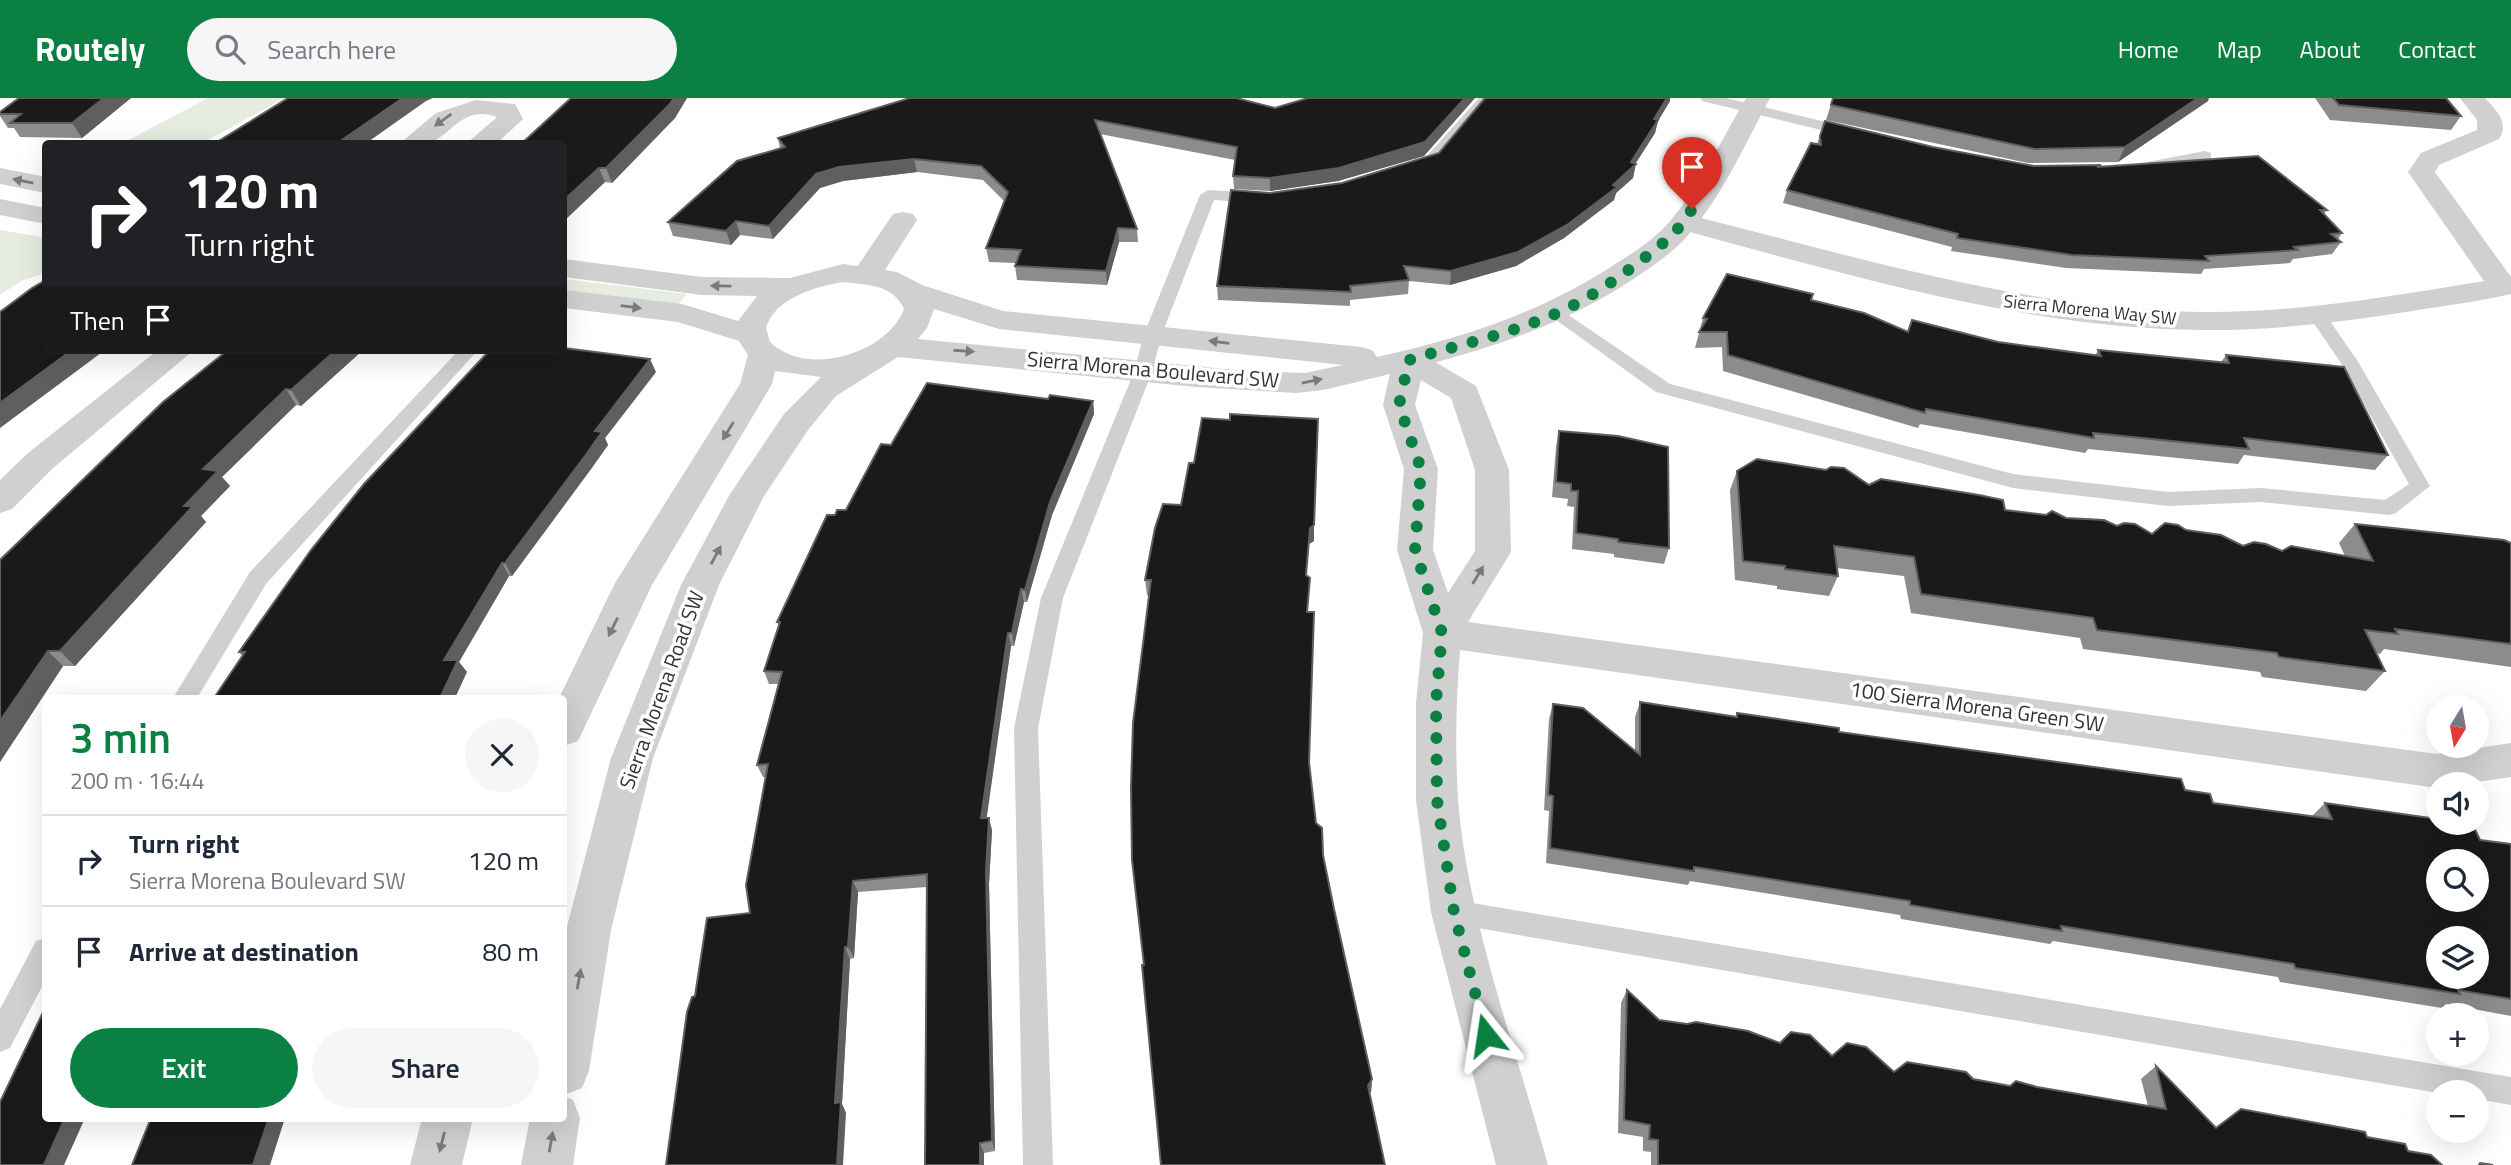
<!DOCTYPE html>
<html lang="en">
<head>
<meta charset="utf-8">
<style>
	:root { --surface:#fff; --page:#f6f6f7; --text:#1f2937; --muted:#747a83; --line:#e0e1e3; --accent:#0b8043 }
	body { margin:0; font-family:"Titillium Web",sans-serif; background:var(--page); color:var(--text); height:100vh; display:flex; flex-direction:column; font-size:26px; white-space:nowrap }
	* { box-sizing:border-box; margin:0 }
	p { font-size:23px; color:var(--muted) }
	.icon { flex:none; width:38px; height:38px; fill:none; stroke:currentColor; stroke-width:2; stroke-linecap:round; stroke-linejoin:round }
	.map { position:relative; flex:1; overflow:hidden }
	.panel { position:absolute; left:42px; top:597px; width:525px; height:427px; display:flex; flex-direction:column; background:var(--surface); border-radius:7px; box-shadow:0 7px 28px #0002 }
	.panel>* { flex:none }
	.top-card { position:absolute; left:42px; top:42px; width:525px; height:214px; border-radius:7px; box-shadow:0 7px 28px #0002; background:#202124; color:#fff; overflow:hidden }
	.needle { width:46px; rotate:191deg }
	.buttons { position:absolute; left:2426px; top:597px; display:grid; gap:14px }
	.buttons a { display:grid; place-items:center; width:63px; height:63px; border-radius:50%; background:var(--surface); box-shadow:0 7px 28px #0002; font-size:35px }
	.pin { position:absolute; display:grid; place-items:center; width:60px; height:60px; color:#fff; margin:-72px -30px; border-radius:50% 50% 50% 0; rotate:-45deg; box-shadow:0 0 7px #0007 }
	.pin .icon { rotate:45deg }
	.me { position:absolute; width:77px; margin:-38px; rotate:345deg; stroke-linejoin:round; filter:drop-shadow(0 0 5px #0008) }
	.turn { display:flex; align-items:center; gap:24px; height:147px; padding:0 28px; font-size:32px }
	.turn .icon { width:91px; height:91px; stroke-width:2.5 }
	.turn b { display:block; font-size:49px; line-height:60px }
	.then { display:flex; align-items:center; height:66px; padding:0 28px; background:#0003; gap:14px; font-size:26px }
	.round { display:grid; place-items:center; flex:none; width:74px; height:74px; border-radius:37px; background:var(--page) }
	.summary { display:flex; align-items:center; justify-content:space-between; height:119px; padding:0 28px }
	h1 { font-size:42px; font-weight:600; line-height:52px; color:var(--accent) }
	.primary-button { display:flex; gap:14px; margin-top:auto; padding:14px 28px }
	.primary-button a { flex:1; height:80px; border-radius:42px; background:var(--accent); color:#fff; font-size:28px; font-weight:600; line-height:80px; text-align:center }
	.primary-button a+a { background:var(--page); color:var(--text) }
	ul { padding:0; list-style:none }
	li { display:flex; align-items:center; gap:21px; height:91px; padding:0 28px; border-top:2px solid var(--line) }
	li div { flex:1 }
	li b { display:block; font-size:26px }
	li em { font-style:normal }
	header { display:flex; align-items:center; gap:42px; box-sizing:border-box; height:98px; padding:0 35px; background:var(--accent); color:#fff }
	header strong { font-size:33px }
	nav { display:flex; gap:38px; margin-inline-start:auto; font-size:24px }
	.search { width:490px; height:63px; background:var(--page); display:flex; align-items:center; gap:18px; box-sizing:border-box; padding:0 24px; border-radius:38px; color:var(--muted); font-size:26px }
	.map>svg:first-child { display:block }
	.green { fill:#e6ecdf }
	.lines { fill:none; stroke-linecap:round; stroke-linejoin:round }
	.service { fill:#d0d0d0; fill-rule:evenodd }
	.minor { fill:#d0d0d0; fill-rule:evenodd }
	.tertiary { fill:#d0d0d0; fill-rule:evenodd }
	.wall { fill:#8c8c8c }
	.shaded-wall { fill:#5f5f5f }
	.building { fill:#1a1a1a; stroke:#5f5f5f; stroke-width:2; fill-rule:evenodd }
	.oneway { fill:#7a7a7a }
	.route { stroke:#0b8043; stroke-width:12; stroke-dasharray:0 21.6 }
	.labels { text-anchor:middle; stroke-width:7; stroke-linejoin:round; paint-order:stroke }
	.far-street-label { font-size:18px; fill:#333; stroke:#fff }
	.street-label { font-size:21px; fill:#333; stroke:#fff }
</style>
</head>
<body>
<header>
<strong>Routely</strong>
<div class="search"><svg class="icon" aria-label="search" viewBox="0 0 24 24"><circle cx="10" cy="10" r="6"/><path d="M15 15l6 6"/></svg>Search here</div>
<nav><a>Home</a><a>Map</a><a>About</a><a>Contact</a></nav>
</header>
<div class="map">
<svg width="2511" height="1067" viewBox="0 0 2511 1067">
	<rect width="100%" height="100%" fill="#fff"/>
	<path class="green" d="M208,0H285L202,45H123Z
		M0,132L46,140L45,175L21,183L0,197Z
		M564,181L687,196L678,207L564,193Z"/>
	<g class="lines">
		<path class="service" d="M1479,0H1494C1478,22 1436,80 1406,72V66L1425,60Z
			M1700,0H1726L1859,32L1862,35L1854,40L1702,3Z
			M2205,53L2211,55V61L2147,74L2139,69L2147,64Z
			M1208,92L1259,95L1267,100L1259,105L1214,102L1162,236L1152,274L1063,500L1038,630L1053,1067H1023L1014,630L1041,500L1134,274L1144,236L1200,97Z
			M1558,210L1670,286L2013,376L2168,394L2261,390L2385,402L2409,386L2339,262L2308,217L2317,212L2323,213L2357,262L2430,388L2396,415L2389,417L2261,404L2168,408L2013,390L1656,294L1552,219L1549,215Z
			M459,252H478L266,486L197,600H173L250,474Z
			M1454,802L2511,979V1007L2476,1001V994L2438,995L1454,826L1444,822L1441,814L1444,806Z
			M46,840V881L10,950L0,954V911L36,843Z"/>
		<path class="minor" d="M2460,0H2485C2496,12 2510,25 2499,41L2439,67L2435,74L2511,179V196C2477,204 2441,208 2406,214C2342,224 2276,232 2211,232C2028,232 1850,177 1675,130L1671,124L1675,118L1685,116C1858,159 2030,213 2210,214C2302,214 2393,198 2484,183L2408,74L2421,55L2477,32V22Z
			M476,2L515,6L523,21L496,46H466L497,19C462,6 451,39 427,46C419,48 408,46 399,46L436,15Z
			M903,114L913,116L917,122L883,175L878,181L868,184L858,181L853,175L893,116Z
			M158,252H194L52,371L12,411L0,415V382L28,355Z
			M1409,252L1420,255L1476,288L1509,372L1511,454L1468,524L2437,656L2511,645V679L2464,686H2438L2437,690L1460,552C1456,601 1455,651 1458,701C1467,819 1516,952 1548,1067H1496L1431,814L1416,702V605L1423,535L1397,452L1404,371L1383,307L1393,262L1398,255ZM1421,282L1451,300L1475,372V453L1448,495L1433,452L1438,371L1415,307Z"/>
		<path class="tertiary" d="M1746,0H1770C1745,46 1723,97 1689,136C1674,154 1654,167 1635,180C1541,243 1432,266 1323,292L1296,295L1196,289L898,259L836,298L808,332L764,398L719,487L653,660L611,832L589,973L582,990L564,997V840L611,660L681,487L730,396L784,316L821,279L775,273L772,286L652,487L578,643L564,648V600H559L615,485L740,286L748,257L739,243L678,224L564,210V192L682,206L738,223L757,198L702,197L564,179V161L702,179L790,180L843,166L897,174L922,187L1003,213L1361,249L1372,252L1377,259C1463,240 1543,214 1617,165C1636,153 1656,140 1671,122C1701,86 1722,41 1746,0ZM843,184C867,187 893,186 904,211C887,256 806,280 770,244L766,230C775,200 815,189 843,184ZM934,211L999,231L1343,267L1305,275L1246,273L918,241L927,230Z
			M0,70L46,79V95L0,86Z
			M0,101L46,110V126L0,117Z
			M564,998L573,1002L580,1020L573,1067H521L530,1020H564Z
			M422,1020H473L462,1067H410Z"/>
	</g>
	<path class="wall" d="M131,0L82,40L20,39L14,30H8L0,18V14Z
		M571,0H687L675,20L612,85L605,84L564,123V46Z
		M1308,0H1475L1424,58L1338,83L1270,93L1234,91L1233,78L1235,62L1100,36L1137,131L1138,144H1119L1107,187L1017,182L1015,168L1016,165L989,164L986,150L1004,103L983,82L917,74L843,83L820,90L773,141L740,137L731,147L673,138L668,124L780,50L778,40L1275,10Z
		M1485,0H1670V3L1658,23L1655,35L1635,66L1633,80L1616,95L1614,102L1564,140L1516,168L1450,187L1409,183L1408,196L1350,202V208L1218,202L1217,188L1270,95L1342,85L1439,55Z
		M1833,0L2208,3L2118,64L2028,65L1826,22Z
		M2315,0H2446L2461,18L2451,32L2330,22Z
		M1825,23L1933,49L2034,68L2101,67L2100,69L2327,112L2324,116L2342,135L2338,141L2341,144L2332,156L2293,161L2290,165L2204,171L2201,176L2066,170L1951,153L1952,149L1783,105L1787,92L1817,46Z
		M1811,202L1907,234L1912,222L1998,244L2095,258L2098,252L2221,264L2226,257L2388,357L2375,372L2244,357L2238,366L2088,351L2085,355L1920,326L1918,330L1723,273L1722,249L1695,250L1703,220Z
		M228,252H363L301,308L296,307L222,379L230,388L201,418L206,424L75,568H63L0,664V462Z
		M656,274L605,340L608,347L591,371L512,478H509L459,564L467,574L242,558L239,554Z
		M1048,301L1093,303L1094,316L1052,417L1027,504H1024L1014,548H1011L986,720L992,732L989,786L995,1053L984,1055V1067L927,789L858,794L854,860L850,861L842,1006L846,1015L695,898L750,815L766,679H763L757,667L778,586H769L764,573L779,528L777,524L835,417L846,412L891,347Z
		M1230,322L1314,443L1309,446L1306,477L1309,664L1316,725L1334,811L1372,981L1371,994L1144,867L1149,498L1147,497L1145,482L1181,407L1194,365Z
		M1559,333L1669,450L1664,466L1614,459V456L1572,451L1574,409L1567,408L1568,401L1552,399L1556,349Z
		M1737,373L1869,387L2005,412L2066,420L2117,428L2152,436L2186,432L2243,448L2282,453L2345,458L2339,445L2355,426L2511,445V569L2384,551L2380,556L2376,555L2385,573L2366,593L2262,579L2260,574L2083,551L2080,540L1911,515L1904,478L1837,470L1838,478L1829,498L1777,491V488L1735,482L1730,392Z
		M1640,604L1736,618L1737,615L1839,634L2185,692L2213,705L2312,718L2325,705L2480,742L2511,746V918L2446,906L2442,910L2280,884L2278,879L2053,843L2050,846L1901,821L1900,817L1690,783L1688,787L1546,765L1549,713L1544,712L1549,621L1553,606L1635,653V619Z
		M1627,892L1659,922L1780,945L1894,974L1973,981L2010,988L2037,989L2148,1008L2141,981L2156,968L2216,1030L2367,1039L2408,1053L2442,1067H1651V1054L1643,1053V1039L1618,1035L1621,905Z"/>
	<path class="shaded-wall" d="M104,0H131L82,40L72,25Z
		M403,0H433L426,3L365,46H336Z
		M674,0H687L675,20L612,85L606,70Z
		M1465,0H1475L1424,58L1338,83L1270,93V80Z
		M1667,0H1670V3L1658,23L1655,35L1634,68L1636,66L1633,80L1616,95L1614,102L1564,140L1516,168L1450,187L1451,173L1613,87L1631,64L1654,21Z
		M2198,0H2209L2208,3L2118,64L2125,49Z
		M914,61L917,74L843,83L820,90L773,141L769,128L816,76L839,69Z
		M599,70L605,84L564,123V102Z
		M736,123L740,137L731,147L726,133Z
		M1118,130L1119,144L1107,187L1106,173Z
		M72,252H105L0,330V305Z
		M336,252H363L301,308L291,292Z
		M650,261L656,274L605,340L608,347L591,371L512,478L505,465L595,333Z
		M286,291L296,307L222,379L230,388L201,418L206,424L75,568L60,553L184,408L203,371Z
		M1093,303L1094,316L1052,417L1027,504L1025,492L1050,404Z
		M1314,427V443L1309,446L1305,492L1310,430Z
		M502,465L509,478L459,564L467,574L455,600H440L444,562Z
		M1021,491L1024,504L1014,548L1012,535Z
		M1008,535L1011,548L985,732L981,720Z
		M48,553L63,568L0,664V623Z
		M989,720L992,732L989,786L995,1053L992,1043L986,774Z
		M853,783L858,794L854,860L848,849Z
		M845,849L850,861L842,1006L846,1015L843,1067H837L835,1005Z
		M1372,981L1371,994L1366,1000L1368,988Z
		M65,1020H85L64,1067H44Z
		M269,1020H285L270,1067H253Z
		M980,1045L984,1055V1067H980Z"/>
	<path class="building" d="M19,0H104L72,25H10L21,16H0V14Z
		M288,0H403L336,46H214Z
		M571,0H674L670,6L606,70H599L564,102V46H521Z
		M910,0H1236L1275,10L1308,0H1465L1425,44L1339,70L1270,80L1233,78L1237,49L1095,22L1137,131L1118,130L1106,173L1015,168L1021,152L986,150L1008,94L981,68L914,61L839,69L816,76L769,128L736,123L726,133L668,124L737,63L785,49L778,40Z
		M1485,0H1667L1654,21L1658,22L1631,64L1636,66L1613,87L1617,89L1567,127L1518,154L1451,173L1404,168L1409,182L1350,188L1351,194L1217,188L1231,92L1270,95L1342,85L1439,55Z
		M1833,0H2198L2125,49L2035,51L1831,7Z
		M2333,0H2446L2461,18L2339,7Z
		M1825,23L1933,49L2034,68L2101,67L2097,69L2258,58L2327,112H2320L2342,135L2331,136L2341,144L2294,149L2298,152L2205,158L2209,163L2072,157L1957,140L1958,136L1787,92L1811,45L1821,47L1820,38Z
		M1727,176L1813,196L1811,202L1864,215L1908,234L1912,222L1998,244L2101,258L2098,252L2229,265L2226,257L2344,269L2388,357L2244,340L2249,351L2093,335L2094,340L1926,311L1925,315L1728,257L1727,234H1699L1707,221L1703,220Z
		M46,182V252H72L0,305V214L32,190Z
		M564,250L650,261L595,333L602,334L585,358L505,465H502L444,562H458L440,600H214L245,554H239L311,452L364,386L490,252H564Z
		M228,252H336L291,292L286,291L203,371L218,373L184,408H193L60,553H48L0,623V462L163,304Z
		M927,285L1048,301L1050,297L1093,303L1050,404L1025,492L1021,491L1012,535H1008L981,720H989L986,774L992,1043L980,1045V1067H925L927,776L853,783L848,849H845L835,1005L841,1004L837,1067H666L687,914L692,899L695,898L707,820L750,815L746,787L768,666L757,667L782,574L764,573L780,524H777L827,417H835L837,412H846L881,346L891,347Z
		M1230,316L1318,321L1314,427L1310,430L1306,477L1310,480L1307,514H1314L1309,664L1316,725L1322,730L1323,757L1334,811L1372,981L1368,988L1385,1067H1161L1142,867H1144L1132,762L1131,690L1133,625L1151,482H1145L1155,430L1163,406L1181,407L1189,365H1194L1202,320L1230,322Z
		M1559,333L1618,338L1668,349L1669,450L1618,444V441L1576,435L1578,393H1571V386L1556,384Z
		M1757,361L1826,372L1831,369L1844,370L1869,387L1881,381L1979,397L2003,402L2005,412L2046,417L2052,413L2066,420L2104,422L2117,428L2124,425L2135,426L2152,436L2165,425L2178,427L2186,432L2221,437L2243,448L2254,444L2266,446L2282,453L2291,448L2373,463L2355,426L2504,442L2511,445V546L2395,531L2398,536L2365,532L2385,573L2279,559L2277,555L2097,532L2093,520L1921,496L1914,459L1834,448L1838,478L1785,471V468L1743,463L1737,373Z
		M1640,604L1737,619V615L1839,630V634L2181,681L2185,692L2210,696L2213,705L2332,721L2325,705L2438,721V724H2459L2473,727L2480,742L2511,746V901L2458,892L2460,896L2295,870L2294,866L2061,828L2062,833L1910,807V803L1694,769V773L1550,750L1553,698L1548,697L1553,606L1583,610L1640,657ZM2438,763H2476V802H2438ZM2438,840H2476V878H2438Z
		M1627,892L1659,922L1687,926L1696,924L1748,933L1780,945L1791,934L1810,937L1832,958L1847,945L1866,949L1894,974L1907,964L1966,974L1973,981L2010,988L2016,983L2037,989L2166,1011L2156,968L2216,1030L2241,1011L2365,1034L2367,1039L2405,1046L2408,1053L2431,1057L2442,1067H1658V1042L1649,1041L1650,1027L1624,1022Z
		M46,908V1020H65L44,1067H0V1004Z
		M151,1020H269L253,1067H132Z
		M2480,1065L2493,1067H2479Z"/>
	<defs><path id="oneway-solid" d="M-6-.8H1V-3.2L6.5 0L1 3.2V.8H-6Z" transform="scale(1.75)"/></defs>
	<g class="oneway">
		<use href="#oneway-solid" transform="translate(443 22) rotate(144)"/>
		<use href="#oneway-solid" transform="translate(23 83) rotate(-169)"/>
		<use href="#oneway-solid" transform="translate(721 188) rotate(-179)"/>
		<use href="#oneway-solid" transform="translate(631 209) rotate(7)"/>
		<use href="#oneway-solid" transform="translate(1219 244) rotate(-173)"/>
		<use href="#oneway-solid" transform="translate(964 253) rotate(4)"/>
		<use href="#oneway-solid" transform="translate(1312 283) rotate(-12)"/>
		<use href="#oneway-solid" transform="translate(728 333) rotate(122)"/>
		<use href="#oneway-solid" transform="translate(716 457) rotate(-62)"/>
		<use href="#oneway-solid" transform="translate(1478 477) rotate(-59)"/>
		<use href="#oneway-solid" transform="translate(613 529) rotate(116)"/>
		<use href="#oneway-solid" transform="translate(579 881) rotate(-80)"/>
		<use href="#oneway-solid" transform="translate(442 1044) rotate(104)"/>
		<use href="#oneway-solid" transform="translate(551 1044) rotate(-80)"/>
	</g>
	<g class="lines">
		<path class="route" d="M1486,937L1454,814L1437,702L1436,605L1442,535L1415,452L1421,371L1399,307L1409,262C1458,247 1510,236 1557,215C1585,203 1611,185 1635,167C1657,151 1679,134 1692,111"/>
	</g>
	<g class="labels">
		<g class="far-street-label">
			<text transform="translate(2090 212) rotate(6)" y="6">Sierra Morena Way SW</text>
		</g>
		<g class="street-label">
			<text transform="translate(1153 272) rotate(5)" y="7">Sierra Morena Boulevard SW</text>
			<text transform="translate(662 592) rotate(-70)" y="7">Sierra Morena Road SW</text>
			<text transform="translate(1977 609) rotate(8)" y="7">100 Sierra Morena Green SW</text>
		</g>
	</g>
</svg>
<div class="buttons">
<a><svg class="needle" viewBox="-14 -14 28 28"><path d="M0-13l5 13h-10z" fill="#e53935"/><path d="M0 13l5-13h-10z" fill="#747a83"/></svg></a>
<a><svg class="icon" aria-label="sound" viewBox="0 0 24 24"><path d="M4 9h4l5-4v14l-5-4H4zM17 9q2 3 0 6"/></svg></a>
<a><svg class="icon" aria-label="search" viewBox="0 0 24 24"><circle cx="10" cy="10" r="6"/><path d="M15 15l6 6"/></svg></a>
<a><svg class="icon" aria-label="layers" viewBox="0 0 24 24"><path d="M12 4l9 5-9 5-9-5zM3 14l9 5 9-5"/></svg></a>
<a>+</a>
<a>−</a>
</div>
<div class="pin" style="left:1692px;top:111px;background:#d93025"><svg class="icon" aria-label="arrive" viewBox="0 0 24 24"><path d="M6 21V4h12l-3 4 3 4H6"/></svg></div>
<svg class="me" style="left:1486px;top:937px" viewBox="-20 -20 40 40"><path d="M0-17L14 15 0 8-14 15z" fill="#0b8043" stroke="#fff" stroke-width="4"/></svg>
<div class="top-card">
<div class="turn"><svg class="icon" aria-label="right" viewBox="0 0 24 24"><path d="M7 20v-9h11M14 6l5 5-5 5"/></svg><div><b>120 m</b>Turn right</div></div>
<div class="then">Then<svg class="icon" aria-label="arrive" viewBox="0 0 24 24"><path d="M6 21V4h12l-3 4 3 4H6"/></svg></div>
</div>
<section class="panel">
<div class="summary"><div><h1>3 min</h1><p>200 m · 16:44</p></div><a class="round"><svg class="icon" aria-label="close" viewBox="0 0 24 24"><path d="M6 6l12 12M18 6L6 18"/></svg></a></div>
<ul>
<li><svg class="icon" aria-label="right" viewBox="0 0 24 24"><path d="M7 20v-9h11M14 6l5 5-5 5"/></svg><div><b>Turn right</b><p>Sierra Morena Boulevard SW</p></div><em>120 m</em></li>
<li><svg class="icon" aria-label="arrive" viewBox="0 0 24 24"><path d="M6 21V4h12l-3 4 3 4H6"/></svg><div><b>Arrive at destination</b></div><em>80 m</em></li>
</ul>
<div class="primary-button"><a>Exit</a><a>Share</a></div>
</section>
</div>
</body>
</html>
